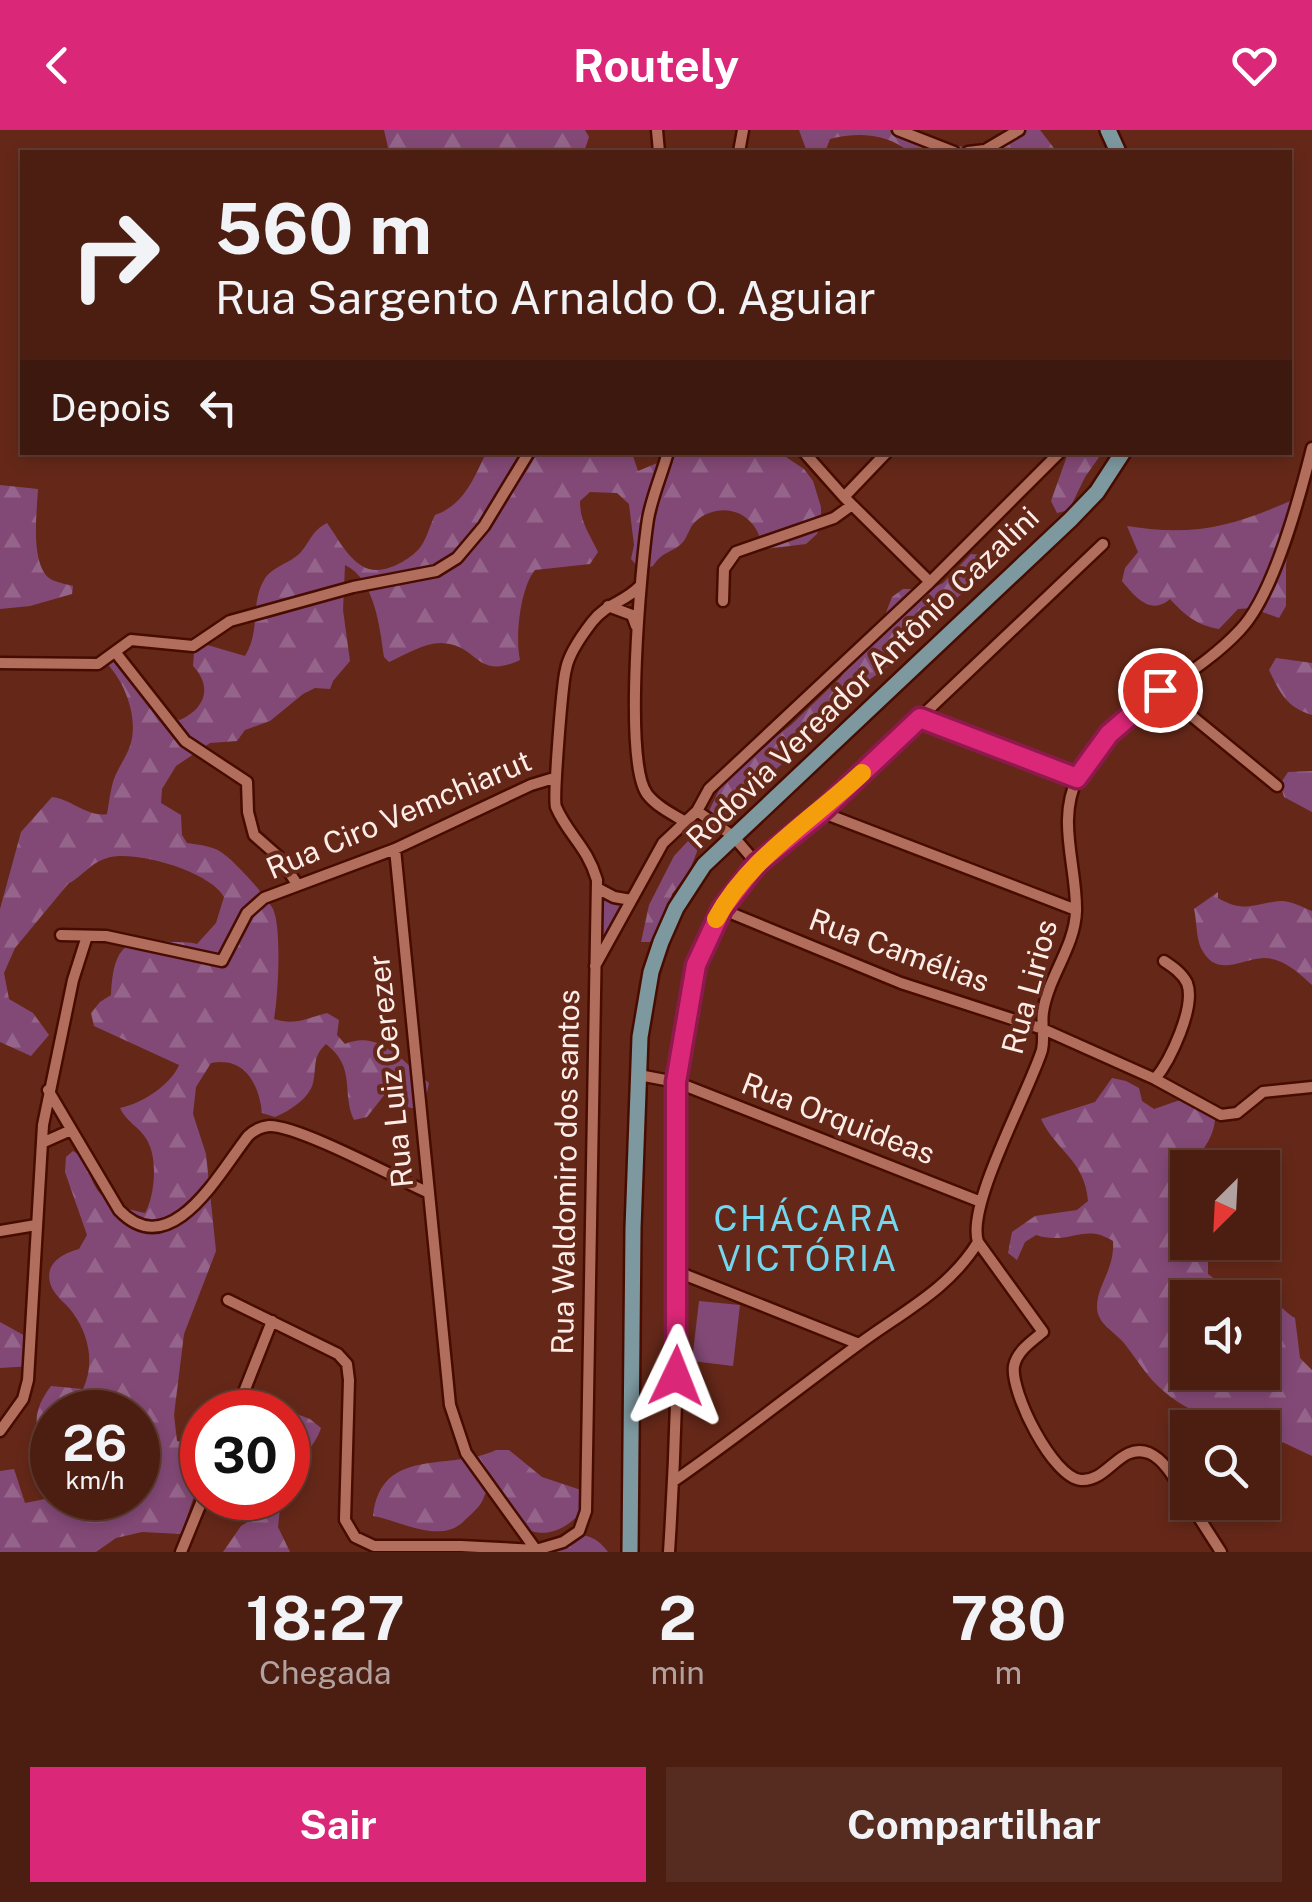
<!DOCTYPE html>
<html lang="pt">
<head>
<meta charset="utf-8">
<style>
	:root { --surface:#4c1e12; --page:#562b20; --text:#f1f3f6; --muted:#b2a29f; --line:#633c32; --accent:#db2777 }
	body { margin:0; font-family:"Public Sans",sans-serif; background:var(--page); color:var(--text); height:100vh; display:flex; flex-direction:column; font-size:38px; white-space:nowrap }
	* { box-sizing:border-box; margin:0 }
	p { font-size:32px; color:var(--muted) }
	.icon { flex:none; width:55px; height:55px; fill:none; stroke:currentColor; stroke-width:2; stroke-linecap:round; stroke-linejoin:round }
	.map { position:relative; height:1422px; overflow:hidden }
	.details { display:flex; flex-direction:column; background:var(--surface); flex:1 }
	.details>* { flex:none }
	.top-card { position:absolute; left:20px; top:20px; width:1272px; height:305px; border-radius:0px; box-shadow:0 5px 15px #0003,0 0 0 2px var(--line); background:#4c1e12; color:var(--text); overflow:hidden }
	.needle { width:65px; rotate:204deg }
	.fabs { position:absolute; left:1170px; top:1020px; display:grid; gap:20px }
	.fabs a { display:grid; place-items:center; width:110px; height:110px; border-radius:0px; background:var(--surface); box-shadow:0 5px 15px #0003,0 0 0 2px var(--line); font-size:50px }
	.speed { position:absolute; left:30px; top:1260px; display:flex; gap:20px; font-size:50px; font-weight:700; text-align:center }
	.speed>* { display:grid; place-content:center; width:130px; height:130px; border-radius:50%; background:var(--surface); box-shadow:0 5px 15px #0003,0 0 0 2px var(--line); line-height:1 }
	.speed small { font-size:25px; font-weight:400 }
	.speed .limit { border:15px solid #d22; background:#fff; color:#111 }
	.pin { position:absolute; display:grid; place-items:center; width:85px; height:85px; color:#fff; margin:-42px; border:5px solid #fff; border-radius:50%; box-shadow:0 2px 10px #0007 }
	.me { position:absolute; width:110px; margin:-55px; rotate:2deg; stroke-linejoin:round; filter:drop-shadow(0 0 8px #0008) }
	.turn { display:flex; align-items:center; gap:35px; height:210px; padding:0 30px; font-size:45px }
	.turn .icon { width:130px; height:130px; stroke-width:2.5 }
	.turn b { display:block; font-size:70px; line-height:85px }
	.then { display:flex; align-items:center; height:95px; padding:0 30px; background:#0003; gap:20px; font-size:38px }
	.eta { display:flex; justify-content:space-evenly; align-items:center; height:170px; text-align:center }
	.eta b { font-size:60px; font-weight:700; line-height:70px }
	.primary-button { display:flex; gap:20px; margin-top:auto; padding:20px 30px }
	.primary-button a { flex:1; height:115px; border-radius:0px; background:var(--accent); color:#fff; font-size:40px; font-weight:700; line-height:115px; text-align:center }
	.primary-button a+a { background:var(--page); color:var(--text) }
	header { display:flex; justify-content:space-between; align-items:center; height:130px; padding:0 30px; background:var(--accent); color:#fff; font-size:45px; font-weight:700 }
	.map>svg:first-child { display:block }
	.forest { fill:url(#forest-firs); fill-rule:evenodd }
	.park { fill:#834976 }
	.lines { fill:none; stroke-linecap:round; stroke-linejoin:round }
	.street-casing { stroke:#470c00; stroke-width:15 }
	.primary-casing { stroke:#470c00; stroke-width:20 }
	.street { stroke:#b26e5c; stroke-width:10 }
	.primary { stroke:#7d989f; stroke-width:15 }
	.route-casing { stroke:#8e194d; stroke-width:25 }
	.route { stroke:#db2777; stroke-width:18 }
	.slow { stroke:#f59e0b; stroke-width:18 }
	.labels { text-anchor:middle; stroke-width:8; stroke-linejoin:round; paint-order:stroke }
	.street-label { font-size:30px; fill:#fdede8; stroke:#652818 }
	.quarter-label { font-size:35px; letter-spacing:2.5px; fill:#73d7f0; stroke:#652818 }
</style>
</head>
<body>
<header><svg class="icon" aria-label="back" viewBox="0 0 24 24"><path d="M15 5l-7 7 7 7"/></svg>Routely<svg class="icon" aria-label="heart" viewBox="0 0 24 24"><path d="M12 20l-8-8c-3-5 5-10 8-4 3-6 11-1 8 4z"/></svg></header>
<div class="map">
<svg width="1312" height="1422" viewBox="0 0 1312 1422">
	<defs>
		<pattern id="forest-firs" width="22" height="20" patternUnits="userSpaceOnUse" patternTransform="scale(2.5)"><rect width="22" height="20" fill="#834976"/><path d="M5 1l3.5 6h-7zM16 11l3.5 6h-7z" fill="#95648a"/></pattern>
	</defs>
	<rect width="100%" height="100%" fill="#652818"/>
	<path class="forest" d="M384,0H585L589,7L584,22H389Z
		M799,0H915L935,11L963,17L985,12L1012,0H1040L1057,22H909C887,3 857,2 830,9L825,22H807Z
		M486,323H632L638,341L662,331L668,323H780L804,339L813,351L821,377V391L817,404L806,414L765,419C761,413 760,406 756,399C742,376 713,375 695,392C689,398 688,406 683,412C673,423 663,420 653,436L640,439L631,429L634,415L629,374L617,363L590,362L580,371C580,392 589,403 598,422L590,434L535,440C520,458 515,508 520,530C475,551 479,514 441,513C423,513 405,525 389,532L384,527C380,499 375,449 345,435L343,480L350,531L333,551L330,559L315,558L303,564L270,591L245,600L237,611L210,613L176,636L162,659L161,673L181,685L182,705L187,713C200,715 215,716 225,725C237,734 266,766 273,779C282,798 278,868 274,889C295,896 307,888 327,883L339,890L337,905L345,914C380,899 404,933 429,953L426,967L419,979L405,977L398,964H385L367,987L354,990C341,963 357,938 326,914C312,927 317,936 313,953C309,969 289,981 275,987L262,983C259,953 244,926 211,933L196,957L193,984L206,1024L216,1121L184,1204L174,1285L177,1311L191,1314L202,1309V1343L181,1404L142,1402L116,1408L96,1422H0V1341L14,1339L25,1373L45,1369L50,1322C31,1299 33,1280 51,1256L83,1259C95,1234 89,1205 73,1183C67,1174 57,1168 52,1158C42,1136 60,1124 79,1119L87,1105L65,1042L66,1027L73,1021C89,1030 87,1042 95,1056C104,1074 127,1079 145,1083C155,1066 158,1028 147,1010C140,997 126,992 120,978C141,974 171,955 179,935L94,896L91,883L100,872L111,865C113,827 120,804 164,811C175,813 185,811 197,814L216,793L224,767C211,742 135,719 107,728C90,733 83,746 68,754L15,818L4,843L9,869L33,883L49,905L31,926L0,912V779L21,702L52,667C71,669 89,688 107,684C109,674 110,662 113,652C117,639 126,628 130,616C140,587 123,546 101,528L103,526L129,532C138,564 148,580 180,590C205,579 213,557 193,536L194,523L204,514L245,526C261,500 250,474 264,450C272,436 290,434 301,422C311,410 312,401 327,393C337,407 347,427 362,436C379,447 405,433 418,420C426,412 430,395 435,385C464,375 474,348 486,323ZM52,1282H138V1368H52Z
		M1068,323H1102L1085,347L1069,380L1057,383L1051,371Z
		M0,355L38,359C37,381 30,432 49,448C54,452 66,454 73,456L72,464L30,476L0,479Z
		M1295,369L1286,435V476L1279,488L1252,478L1238,479L1219,499C1196,495 1185,485 1170,469C1151,486 1135,467 1122,451L1125,438L1138,422L1127,396C1195,407 1233,396 1295,369Z
		M971,424L984,425L989,438L980,449L926,493L902,526L835,575L811,609L767,647L732,691L700,714L689,742L672,764L661,803L650,812H641L649,775L674,726L702,696L726,645L791,595L840,548L882,493L892,467L903,459H931L943,453Z
		M1276,528L1312,533V585C1286,577 1280,563 1269,540Z
		M1312,641V682L1284,667L1280,654L1288,642Z
		M1218,762V768C1245,784 1254,773 1281,771C1291,771 1302,777 1312,781V855C1299,843 1283,828 1264,828C1241,829 1216,849 1201,818C1196,807 1197,792 1194,779Z
		M1112,948L1126,951L1139,958L1142,971L1154,979L1183,969L1215,979C1217,1006 1204,1016 1192,1037L1188,1038V1112L1208,1113V1144C1233,1165 1241,1150 1262,1161C1275,1168 1283,1181 1295,1188L1300,1228L1312,1240V1326L1263,1303L1262,1298C1220,1297 1174,1278 1147,1244C1139,1234 1132,1223 1124,1213C1114,1201 1097,1194 1097,1177C1097,1155 1115,1139 1113,1111C1084,1092 1069,1116 1036,1105L1025,1112L1017,1130L1008,1123L1012,1102L1035,1086L1077,1080L1088,1071C1085,1030 1056,1021 1041,989L1095,972ZM1188,1168H1262V1242H1188Z
		M0,1192L27,1207L32,1236L0,1238Z
		M283,1279L310,1289L321,1298C314,1320 295,1329 288,1353V1282H270Z
		M496,1320H509L542,1347L581,1360L583,1380C562,1406 527,1415 510,1379C506,1370 505,1366 498,1358L485,1364C481,1377 475,1380 466,1389C442,1416 402,1391 373,1386C381,1315 450,1342 496,1320Z
		M257,1368H281L278,1397L290,1422H223L241,1396L254,1388Z
		M574,1404C590,1405 598,1409 608,1422H544L559,1406Z"/>
	<path class="park" d="M600,762L628,772L597,828Z
		M699,1171L740,1175L733,1236L692,1231Z"/>
	<g class="lines">
		<defs>
			<path id="street" d="M657,0L659,22
				M898,0L954,22
				M739,22L743,0
				M968,22L985,20L1019,0
				M668,322C662,344 652,366 648,389C641,435 623,631 647,664C656,676 672,684 684,691
				M804,322L844,367L930,452
				M844,367L887,322
				M723,471L724,439L736,422L834,388L852,375
				M608,476L632,485L636,496
				M116,523L185,611L247,652L248,682L254,705L279,727L297,754
				M0,533L98,534L131,510L193,516L230,491L353,457L436,441L457,428L484,396L529,322
				M1160,560L1277,656
				M920,588L1077,648
				M697,681L733,706L757,734
				M821,682L1076,780
				M395,719L450,1275L466,1323L536,1420
				M597,758L614,767L631,770
				M721,779L901,853L1043,899L1155,949L1221,985L1237,983L1263,962L1312,957
				M61,805L106,806L222,831L247,783L264,768L395,719L531,655L554,648
				M595,836L663,713L697,681L709,659L930,452L1060,322
				M639,945L676,952L981,1072
				M1155,949C1170,931 1196,877 1187,853C1182,843 1173,837 1164,831
				M48,960L119,1080C171,1134 219,1043 248,1006C254,1000 260,997 269,996C298,995 396,1048 429,1063
				M42,1013L71,1000
				M0,1101L36,1095
				M678,1142L859,1214
				M228,1170L338,1224L347,1234L349,1250L345,1390L355,1407L374,1416H461L536,1420L563,1412L579,1401L586,1381L597,750C587,716 568,705 556,677C553,669 562,554 566,539C569,523 582,505 592,492C608,472 624,473 640,456
				M236,1282L272,1191
				M0,1301L23,1269L28,1250L43,995L73,850L87,806
				M674,1351C736,1308 795,1261 855,1217C900,1183 948,1161 978,1112
				M1188,1370C1177,1354 1167,1331 1149,1323C1120,1312 1108,1352 1081,1350C1053,1348 1010,1262 1014,1236C1017,1221 1032,1211 1043,1202L978,1112C966,1075 1029,962 1042,920C1045,907 1041,894 1043,882C1048,847 1075,817 1076,781C1077,736 1056,690 1078,647C1113,578 1190,554 1240,500C1274,465 1300,366 1312,318
				M1189,1372L1221,1422
				M181,1422L203,1368
				M669,1422C675,1329 678,1236 678,1142C679,1026 658,884 721,779C748,734 792,709 829,674C920,587 1012,501 1103,414"/>
			<path id="primary" d="M1108,0L1118,22
				M630,1422L633,1098L640,907L651,842L661,812L676,778L704,735L1070,390L1097,362L1123,322"/>
		</defs>
		<use href="#street" class="street-casing"/>
		<use href="#primary" class="primary-casing"/>
		<use href="#street" class="street"/>
		<use href="#primary" class="primary"/>
	</g>
	<g class="lines">
		<defs>
			<path id="route" d="M676,1246V952L696,835L722,779L757,734L821,682L920,588L1077,648L1109,604L1160,560"/>
		</defs>
		<use href="#route" class="route-casing"/>
		<use href="#route" class="route"/>
		<path class="slow" d="M716,789C749,728 812,690 862,643"/>
	</g>
	<g class="labels">
		<g class="street-label">
			<text transform="translate(863 548) rotate(-44)" y="10">Rodovia Vereador Antônio Cazalini</text>
			<text transform="translate(399 685) rotate(-23)" y="10">Rua Ciro Vemchiarut</text>
			<text transform="translate(899 821) rotate(20)" y="10">Rua Camélias</text>
			<text transform="translate(1030 857) rotate(-75)" y="10">Rua Lirios</text>
			<text transform="translate(391 941) rotate(-96)" y="10">Rua Luiz Cerezer</text>
			<text transform="translate(838 989) rotate(21)" y="10">Rua Orquideas</text>
			<text transform="translate(566 1042) rotate(-89)" y="10">Rua Waldomiro dos santos</text>
		</g>
		<g class="quarter-label">
			<text x="808" y="1101">CHÁCARA<tspan x="808" dy="40">VICTÓRIA</tspan></text>
		</g>
	</g>
</svg>
<div class="fabs">
<a><svg class="needle" viewBox="-14 -14 28 28"><path d="M0-13l5 13h-10z" fill="#e53935"/><path d="M0 13l5-13h-10z" fill="#b2a29f"/></svg></a>
<a><svg class="icon" aria-label="sound" viewBox="0 0 24 24"><path d="M4 9h4l5-4v14l-5-4H4zM17 9q2 3 0 6"/></svg></a>
<a><svg class="icon" aria-label="search" viewBox="0 0 24 24"><circle cx="10" cy="10" r="6"/><path d="M15 15l6 6"/></svg></a>
</div>
<div class="speed"><div>26<small>km/h</small></div><div class="limit">30</div></div>
<div class="pin" style="left:1160px;top:560px;background:#d93025"><svg class="icon" aria-label="arrive" viewBox="0 0 24 24"><path d="M6 21V4h12l-3 4 3 4H6"/></svg></div>
<svg class="me" style="left:676px;top:1246px" viewBox="-20 -20 40 40"><path d="M0-17L14 15 0 8-14 15z" fill="#db2777" stroke="#fff" stroke-width="4"/></svg>
<div class="top-card">
<div class="turn"><svg class="icon" aria-label="right" viewBox="0 0 24 24"><path d="M7 20v-9h11M14 6l5 5-5 5"/></svg><div><b>560 m</b>Rua Sargento Arnaldo O. Aguiar</div></div>
<div class="then">Depois<svg class="icon" aria-label="left" viewBox="0 0 24 24"><path d="M17 20v-9H6M10 6l-5 5 5 5"/></svg></div>
</div>
</div>
<section class="details">
<div class="eta">
<div><b>18:27</b><p>Chegada</p></div>
<div><b>2</b><p>min</p></div>
<div><b>780</b><p>m</p></div>
</div>
<div class="primary-button"><a>Sair</a><a>Compartilhar</a></div>
</section>
</body>
</html>
